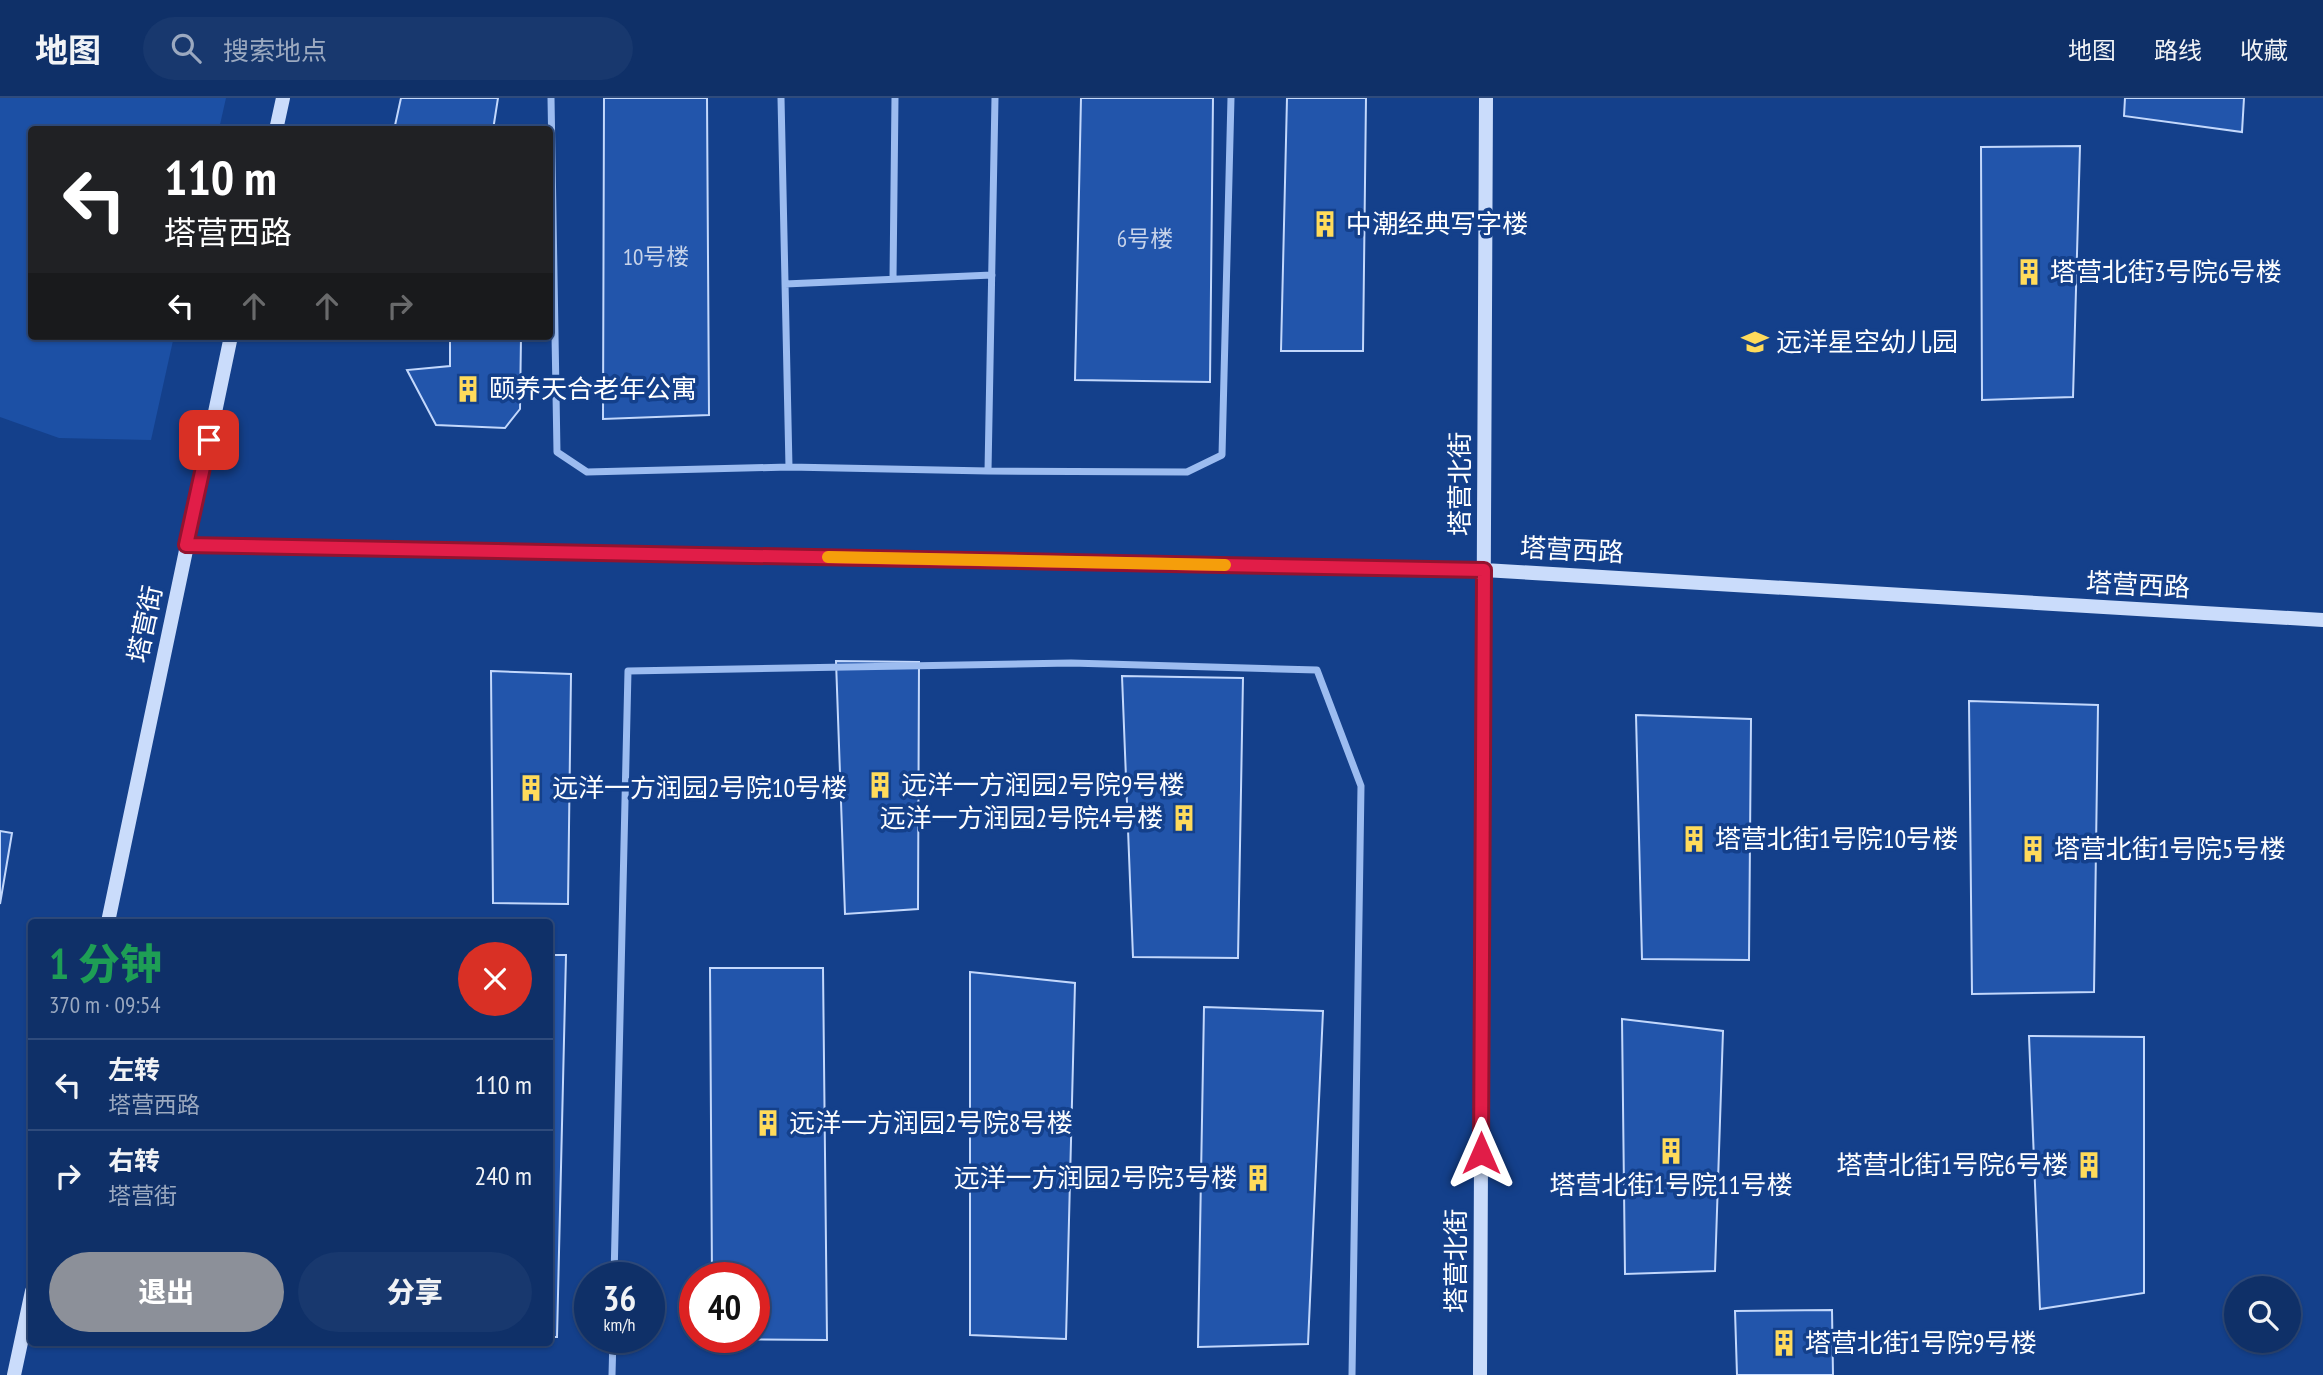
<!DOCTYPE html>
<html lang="zh">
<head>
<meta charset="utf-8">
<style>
	:root { --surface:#0f3068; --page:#18386e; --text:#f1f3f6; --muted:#9ba9c0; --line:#2f4b7c; --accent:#8c9099 }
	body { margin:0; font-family:"PT Sans Narrow","Noto Sans SC",sans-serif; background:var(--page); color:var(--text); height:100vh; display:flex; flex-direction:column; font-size:26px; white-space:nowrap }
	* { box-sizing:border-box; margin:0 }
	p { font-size:23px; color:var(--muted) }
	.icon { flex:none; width:38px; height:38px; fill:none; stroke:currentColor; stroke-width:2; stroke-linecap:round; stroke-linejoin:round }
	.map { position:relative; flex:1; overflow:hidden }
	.details { position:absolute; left:28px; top:821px; width:525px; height:427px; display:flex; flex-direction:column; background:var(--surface); border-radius:7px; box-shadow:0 2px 5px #0004,0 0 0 2px var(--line) }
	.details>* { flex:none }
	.banner { position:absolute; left:28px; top:28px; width:525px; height:214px; border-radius:7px; box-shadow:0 2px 5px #0004,0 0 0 2px var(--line); background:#202124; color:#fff; overflow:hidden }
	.buttons { position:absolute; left:2224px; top:1178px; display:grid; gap:14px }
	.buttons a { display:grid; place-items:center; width:77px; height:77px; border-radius:50%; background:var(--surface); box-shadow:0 2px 5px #0004,0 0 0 2px var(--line); font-size:35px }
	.speed { position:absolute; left:574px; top:1164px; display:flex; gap:14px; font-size:35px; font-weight:700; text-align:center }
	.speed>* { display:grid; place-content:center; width:91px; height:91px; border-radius:50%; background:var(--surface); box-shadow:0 2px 5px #0004,0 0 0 2px var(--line); line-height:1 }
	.speed small { font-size:18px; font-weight:400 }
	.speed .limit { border:10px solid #d22; background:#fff; color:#111 }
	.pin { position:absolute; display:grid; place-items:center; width:60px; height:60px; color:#fff; margin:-30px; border-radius:14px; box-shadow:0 4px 10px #0006 }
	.me { position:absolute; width:77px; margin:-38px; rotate:0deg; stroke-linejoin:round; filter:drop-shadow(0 0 5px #0008) }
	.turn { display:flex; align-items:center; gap:24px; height:147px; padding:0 21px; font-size:32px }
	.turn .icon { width:91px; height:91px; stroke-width:2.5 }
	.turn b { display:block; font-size:49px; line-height:60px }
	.lanes { display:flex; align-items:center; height:66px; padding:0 21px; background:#0003; justify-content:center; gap:35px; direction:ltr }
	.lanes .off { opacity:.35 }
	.round { display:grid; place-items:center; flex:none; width:74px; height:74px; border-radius:37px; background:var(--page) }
	.summary { display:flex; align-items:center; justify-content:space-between; height:119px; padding:0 21px }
	h1 { font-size:42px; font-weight:800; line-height:52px; color:#1e9e55 }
	.primary-button { display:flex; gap:14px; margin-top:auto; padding:14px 21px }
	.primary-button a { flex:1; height:80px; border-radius:42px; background:var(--accent); color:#fff; font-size:28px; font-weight:800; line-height:80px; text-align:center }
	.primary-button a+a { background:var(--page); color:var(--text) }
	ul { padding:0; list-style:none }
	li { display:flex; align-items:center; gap:21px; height:91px; padding:0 21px; border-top:2px solid var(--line) }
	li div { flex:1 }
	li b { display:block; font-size:26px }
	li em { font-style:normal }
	header { display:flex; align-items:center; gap:42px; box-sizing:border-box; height:98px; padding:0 35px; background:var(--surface); border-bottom:2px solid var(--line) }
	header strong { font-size:33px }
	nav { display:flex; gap:38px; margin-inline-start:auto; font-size:24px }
	.search { width:490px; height:63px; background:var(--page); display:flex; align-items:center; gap:18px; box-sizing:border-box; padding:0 24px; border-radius:38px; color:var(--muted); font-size:26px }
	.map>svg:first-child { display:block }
	.green { fill:#1c50a5 }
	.building { fill:#2255ab; stroke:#c3d8fc; stroke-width:2 }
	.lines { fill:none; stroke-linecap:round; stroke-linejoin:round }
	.street { stroke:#9cbcf0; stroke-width:7 }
	.secondary { stroke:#cadcfb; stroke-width:14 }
	.route-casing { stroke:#92132f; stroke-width:18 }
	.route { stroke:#e11d48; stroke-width:12 }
	.slow { stroke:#f59e0b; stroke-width:12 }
	.labels { text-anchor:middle; stroke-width:7; stroke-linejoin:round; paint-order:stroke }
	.number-label { font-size:23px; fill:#c8d4ea }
	.poi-label { font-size:26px; fill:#fff; stroke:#14408b; text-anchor:start }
	.street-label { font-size:26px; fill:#fff; stroke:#14408b }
</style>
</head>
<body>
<header>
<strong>地图</strong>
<div class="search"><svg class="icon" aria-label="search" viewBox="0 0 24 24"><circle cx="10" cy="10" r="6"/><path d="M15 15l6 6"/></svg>搜索地点</div>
<nav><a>地图</a><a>路线</a><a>收藏</a></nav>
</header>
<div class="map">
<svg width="2323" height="1277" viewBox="0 0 2323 1277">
	<rect width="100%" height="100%" fill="#14408b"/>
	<path class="green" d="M0,0H226L219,31L32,32V238H174L151,342L59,340L0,319Z"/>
	<path class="building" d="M401,0H498L493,32H394Z
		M604,0H707L709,317L603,321Z
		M1081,0H1213L1210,284L1075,282Z
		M1287,0H1366L1363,253H1281Z
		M2125,0H2244L2242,34L2124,18Z
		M2080,48L2073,299L1982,302L1981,49Z
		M450,238H521L520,311L505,330L436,327L407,272L450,268Z
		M836,563L919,564L918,811L845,816Z
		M491,573L571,576L568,806L493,805Z
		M1122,578L1243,580L1238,860L1133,859Z
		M1969,603L2098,607L2094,894L1972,896Z
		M1636,617L1751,621L1749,862L1642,861Z
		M0,733L12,735L0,806Z
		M550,857H566L557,1239H550Z
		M710,870H823L827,1242L712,1241L754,1239V1180H712Z
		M970,874L1075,885L1066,1241L970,1237Z
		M1204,909L1323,913L1308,1246L1198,1249Z
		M1622,921L1723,933L1715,1173L1625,1176Z
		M2029,938L2144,939V1195L2040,1211Z
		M1832,1212L1833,1277H1737L1735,1213Z
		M1832,1212L1833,1277H1737L1735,1213Z"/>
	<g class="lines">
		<path class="street" d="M551,0L557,354L587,374L789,369
			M781,0L789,369L988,373
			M995,0L988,373L1187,374L1222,357L1231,0
			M893,181L895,0
			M785,186L992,177
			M614,1180L628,573L1071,565L1317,572L1361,688L1352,1277
			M612,1277L613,1239"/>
		<path class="secondary" d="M276,32L283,0
			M186,447L1484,472L2323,522
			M108,824L231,238
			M14,1277L32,1193
			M1480,1277L1486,0"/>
	</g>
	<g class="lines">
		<defs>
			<path id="route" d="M209,342L186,447L1484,472L1481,1055"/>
		</defs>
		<use href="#route" class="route-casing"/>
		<use href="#route" class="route"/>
		<path class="slow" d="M828,459L1225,467"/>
	</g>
	<defs>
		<symbol id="building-bare" viewBox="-9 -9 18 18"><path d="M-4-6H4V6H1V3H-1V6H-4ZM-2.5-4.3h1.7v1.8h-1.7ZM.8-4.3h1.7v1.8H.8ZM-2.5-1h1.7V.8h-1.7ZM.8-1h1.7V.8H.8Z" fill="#ffdb5b" stroke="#14408b" stroke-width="2.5" paint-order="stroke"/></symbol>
		<symbol id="school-bare" viewBox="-9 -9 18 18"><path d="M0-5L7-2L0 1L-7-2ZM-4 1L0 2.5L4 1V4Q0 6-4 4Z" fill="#ffdb5b" stroke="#14408b" stroke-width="2.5" paint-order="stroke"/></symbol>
	</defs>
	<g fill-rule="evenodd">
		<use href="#building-bare" x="1306" y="107" width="38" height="38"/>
		<use href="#building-bare" x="2010" y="155" width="38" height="38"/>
		<use href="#school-bare" x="1736" y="225" width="38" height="38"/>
		<use href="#building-bare" x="449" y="272" width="38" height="38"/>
		<use href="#building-bare" x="861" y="668" width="38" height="38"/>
		<use href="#building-bare" x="512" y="671" width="38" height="38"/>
		<use href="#building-bare" x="1165" y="701" width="38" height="38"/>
		<use href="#building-bare" x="1675" y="722" width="38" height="38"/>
		<use href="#building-bare" x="2014" y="732" width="38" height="38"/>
		<use href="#building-bare" x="749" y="1006" width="38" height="38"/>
		<use href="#building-bare" x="1652" y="1034" width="38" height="38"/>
		<use href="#building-bare" x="2070" y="1048" width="38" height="38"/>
		<use href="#building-bare" x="1239" y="1061" width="38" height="38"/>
		<use href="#building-bare" x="1765" y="1226" width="38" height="38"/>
	</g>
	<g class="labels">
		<g class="number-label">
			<text x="1145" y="149">6号楼</text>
			<text x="656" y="167">10号楼</text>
		</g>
		<g class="poi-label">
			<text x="1346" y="135">中潮经典写字楼</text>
			<text x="2050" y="183">塔营北街3号院6号楼</text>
			<text x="1776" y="253">远洋星空幼儿园</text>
			<text x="489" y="300">颐养天合老年公寓</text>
			<text x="901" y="696">远洋一方润园2号院9号楼</text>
			<text x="552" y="699">远洋一方润园2号院10号楼</text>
			<text x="1163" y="729" text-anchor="end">远洋一方润园2号院4号楼</text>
			<text x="1715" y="750">塔营北街1号院10号楼</text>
			<text x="2054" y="760">塔营北街1号院5号楼</text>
			<text x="789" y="1034">远洋一方润园2号院8号楼</text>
			<text x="2068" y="1076" text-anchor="end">塔营北街1号院6号楼</text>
			<text x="1237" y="1089" text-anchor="end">远洋一方润园2号院3号楼</text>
			<text x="1671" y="1096" text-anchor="middle">塔营北街1号院11号楼</text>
			<text x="1805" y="1254">塔营北街1号院9号楼</text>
		</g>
		<g class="street-label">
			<text transform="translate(1460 386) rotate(-90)" y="9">塔营北街</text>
			<text transform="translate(1572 452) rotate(3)" y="9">塔营西路</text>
			<text transform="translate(2138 487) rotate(3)" y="9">塔营西路</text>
			<text transform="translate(145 526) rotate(-78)" y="9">塔营街</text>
			<text transform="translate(1456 1163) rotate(-90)" y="9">塔营北街</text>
		</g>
	</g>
</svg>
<div class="buttons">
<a><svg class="icon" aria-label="search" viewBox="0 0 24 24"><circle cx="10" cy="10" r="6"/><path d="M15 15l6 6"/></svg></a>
</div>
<div class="speed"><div>36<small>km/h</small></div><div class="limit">40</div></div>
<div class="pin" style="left:209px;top:342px;background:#d93025"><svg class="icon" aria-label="arrive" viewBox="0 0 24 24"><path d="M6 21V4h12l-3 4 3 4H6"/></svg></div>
<svg class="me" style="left:1481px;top:1055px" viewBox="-20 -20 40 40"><path d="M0-17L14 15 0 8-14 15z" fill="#e11d48" stroke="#fff" stroke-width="4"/></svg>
<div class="banner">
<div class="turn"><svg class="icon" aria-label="left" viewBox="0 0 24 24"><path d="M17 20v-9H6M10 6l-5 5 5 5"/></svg><div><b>110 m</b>塔营西路</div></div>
<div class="lanes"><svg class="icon" aria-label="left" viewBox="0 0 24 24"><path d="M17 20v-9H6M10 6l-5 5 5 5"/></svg><svg class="icon off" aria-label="ahead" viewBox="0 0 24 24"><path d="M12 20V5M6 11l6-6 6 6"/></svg><svg class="icon off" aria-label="ahead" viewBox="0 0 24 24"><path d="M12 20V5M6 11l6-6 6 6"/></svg><svg class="icon off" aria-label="right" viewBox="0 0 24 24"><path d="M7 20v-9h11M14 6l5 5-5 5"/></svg></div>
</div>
<section class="details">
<div class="summary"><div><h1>1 分钟</h1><p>370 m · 09:54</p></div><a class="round" style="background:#d93025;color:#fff"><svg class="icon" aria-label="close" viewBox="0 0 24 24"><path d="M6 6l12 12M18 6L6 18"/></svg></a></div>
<ul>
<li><svg class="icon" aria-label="left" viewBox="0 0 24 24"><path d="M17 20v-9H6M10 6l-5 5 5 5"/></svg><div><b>左转</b><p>塔营西路</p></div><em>110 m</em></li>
<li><svg class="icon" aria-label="right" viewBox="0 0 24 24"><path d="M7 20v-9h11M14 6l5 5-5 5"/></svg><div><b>右转</b><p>塔营街</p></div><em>240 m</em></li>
</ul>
<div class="primary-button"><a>退出</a><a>分享</a></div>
</section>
</div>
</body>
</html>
